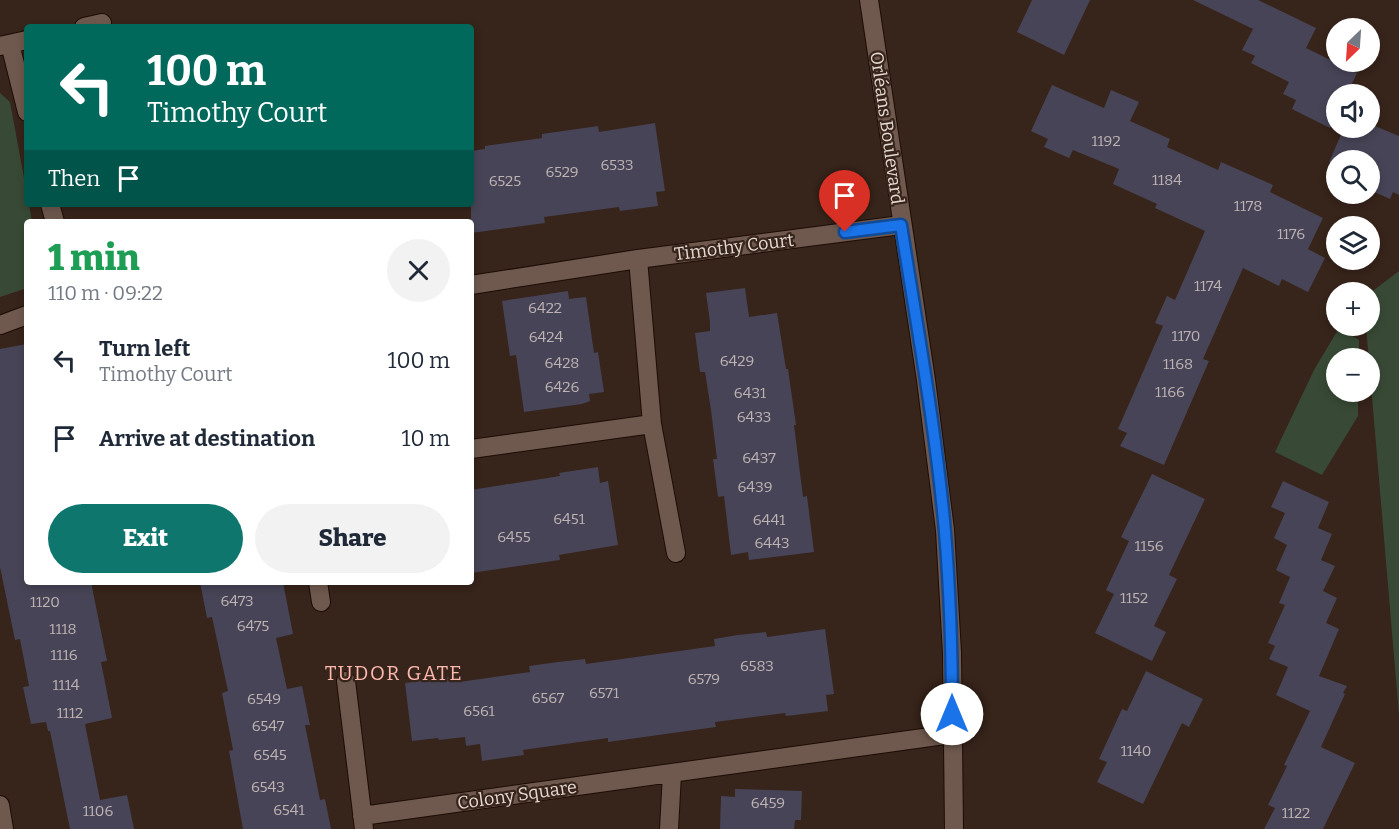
<!DOCTYPE html>
<html lang="en">
<head>
<meta charset="utf-8">
<style>
	:root { --surface:#fff; --page:#f2f2f3; --text:#1f2937; --muted:#747a83; --accent:#0f766e }
	body { margin:0; font-family:Bitter,serif; background:var(--page); color:var(--text); height:100vh; display:flex; flex-direction:column; font-size:22px; white-space:nowrap }
	* { box-sizing:border-box; margin:0 }
	p { font-size:20px; color:var(--muted) }
	.icon { flex:none; width:33px; height:33px; fill:none; stroke:currentColor; stroke-width:2; stroke-linecap:round; stroke-linejoin:round }
	.map { position:relative; flex:1; overflow:hidden }
	.panel { position:absolute; left:24px; top:219px; width:450px; height:366px; display:flex; flex-direction:column; background:var(--surface); border-radius:6px; box-shadow:0 3px 9px #0003 }
	.panel>* { flex:none }
	.hud { position:absolute; left:24px; top:24px; width:450px; height:183px; border-radius:6px; box-shadow:0 3px 9px #0003; background:#00695c; color:#fff; overflow:hidden }
	.needle { width:39px; rotate:205deg }
	.buttons { position:absolute; left:1326px; top:18px; display:grid; gap:12px }
	.buttons a { display:grid; place-items:center; width:54px; height:54px; border-radius:50%; background:var(--surface); box-shadow:0 3px 9px #0003; font-size:30px }
	.pin { position:absolute; display:grid; place-items:center; width:51px; height:51px; color:#fff; margin:-62px -26px; border-radius:50% 50% 50% 0; rotate:-45deg; box-shadow:0 0 6px #0007 }
	.pin .icon { rotate:45deg }
	.me { position:absolute; width:66px; margin:-33px; rotate:0deg; stroke-linejoin:round; filter:drop-shadow(0 0 4px #0008) }
	.turn { display:flex; align-items:center; gap:21px; height:126px; padding:0 24px; font-size:27px }
	.turn .icon { width:78px; height:78px; stroke-width:2.5 }
	.turn b { display:block; font-size:42px; line-height:51px }
	.then { display:flex; align-items:center; height:57px; padding:0 24px; background:#0003; gap:12px; font-size:22px }
	.round { display:grid; place-items:center; flex:none; width:63px; height:63px; border-radius:32px; background:var(--page) }
	.headline { display:flex; align-items:center; justify-content:space-between; height:102px; padding:0 24px }
	h1 { font-size:36px; font-weight:800; line-height:45px; color:#1e9e55 }
	.button { display:flex; gap:12px; margin-top:auto; padding:12px 24px }
	.button a { flex:1; height:69px; border-radius:36px; background:var(--accent); color:#fff; font-size:24px; font-weight:800; line-height:69px; text-align:center }
	.button a+a { background:var(--page); color:var(--text) }
	ul { padding:0; list-style:none }
	li { display:flex; align-items:center; gap:18px; height:78px; padding:0 24px }
	li div { flex:1 }
	li b { display:block; font-size:22px }
	li em { font-style:normal }
	.map>svg:first-child { display:block }
	.green { fill:#384a36 }
	.building { fill:#474457 }
	.lines { fill:none; stroke-linecap:round; stroke-linejoin:round }
	.street-casing { stroke:#1d0d05; stroke-width:20 }
	.secondary-casing { stroke:#1d0d05; stroke-width:20 }
	.street { stroke:#6f594e; stroke-width:18 }
	.secondary { stroke:#6f594e; stroke-width:18 }
	.route-casing { stroke:#114b97; stroke-width:15 }
	.route { stroke:#1a73e8; stroke-width:10 }
	.labels { text-anchor:middle; stroke-width:4.5; stroke-linejoin:round; paint-order:stroke }
	.number-label { font-size:15px; fill:#bdb3b2 }
	.street-label { font-size:18px; fill:#e4d8d1; stroke:#37241a }
	.neighbourhood-label { font-size:20px; letter-spacing:1.5px; fill:#fdb9b0; stroke:#37241a }
</style>
</head>
<body>
<div class="map">
<svg width="1399" height="829" viewBox="0 0 1399 829">
	<rect width="100%" height="100%" fill="#37241a"/>
	<path class="green" d="M0,93L10,102L27,194V204H29L32,222H27V288L0,297Z
		M1399,271V715L1366,326H1370V293Z
		M1339,328L1359,340V358H1336V392H1358V416L1322,475L1275,452L1314,370Z"/>
	<path class="building" d="M1032,0H1090L1064,55L1017,32Z
		M1193,0H1258L1316,28L1306,48L1357,73L1347,94H1336V115L1330,128L1292,109L1296,100L1283,94L1289,82L1251,63L1255,56L1242,50L1253,29Z
		M1052,85L1104,108L1111,90L1139,102L1130,121L1170,139L1167,147L1218,170L1221,162L1273,185L1270,192L1323,218L1308,249L1325,258L1308,292L1282,279L1279,286L1243,268L1203,359L1209,361L1164,465L1120,446L1127,433L1118,429L1163,326L1155,323L1167,296L1175,300L1205,231L1155,208L1157,204L1113,184L1119,169L1073,150L1069,158L1044,147L1048,139L1031,131Z
		M655,123L665,191L656,192L658,206L620,211L619,207L544,217L545,223L471,233V151L485,149V146L542,138V134L598,126L599,132Z
		M1370,124L1399,136V195L1393,192L1390,199L1370,190V160H1336V165L1329,162L1344,128H1370Z
		M745,288L749,317L777,313L786,369H788L796,425H794L803,497L807,496L814,552L749,560L748,552L731,555L724,496L718,497L713,459H717L711,410L705,372H700L695,333L710,331V322L706,293Z
		M568,291L569,299L586,297L594,353L598,352L604,392L589,394L590,401L582,404L524,412L516,355L510,356L502,301Z
		M27,344V582H91L107,661L101,662L112,718L85,724L100,800L127,795L134,829H70L50,731H48L46,722L31,724L23,687L29,686L20,639L15,640L0,567V349Z
		M598,467L600,483L608,481L618,545L559,555L560,560L471,573V490L560,476L559,473Z
		M1152,474L1205,499L1169,575L1177,579L1154,626L1166,632L1152,661L1095,633L1114,594L1106,590L1129,541L1121,537Z
		M1283,481L1329,502L1318,528L1332,534L1321,560L1335,566L1323,591L1337,598L1326,623L1339,629L1319,676L1347,686L1343,693L1345,694L1321,747L1355,763L1323,829H1264L1275,808L1268,805L1287,766L1284,765L1310,711L1276,695L1288,667L1269,659L1275,646L1268,643L1285,605L1279,603L1290,577L1276,570L1287,545L1274,538L1285,513L1271,507Z
		M200,582H283L293,634L276,638L287,689L302,686L310,725H305L320,800L325,799L331,829H243L229,751L233,750L222,693L228,691L212,617L207,618Z
		M825,629L834,694L826,695L828,711L786,716L785,713L715,722L716,727L608,742V738L523,750L524,755L482,761L480,744L466,746L465,737L439,740L438,738L412,741L405,683L459,676V682L530,672L529,666L558,662L585,659L586,664L715,646L714,639L738,635L766,632L767,637Z
		M1146,671L1203,699L1189,727L1182,723L1143,804L1097,782L1107,762L1099,759L1122,709L1127,711Z
		M735,789L802,791L801,820H795L794,829H720L721,796L735,797Z"/>
	<g class="lines">
		<defs>
			<path id="street" d="M84,27L102,23
				M10,44L27,112
				M0,46L27,40
				M50,204L55,222
				M638,259L652,424
				M471,285L638,259L901,225
				M0,325L27,315
				M471,449L652,424L676,553
				M318,582L321,602
				M346,681L364,829
				M0,805L4,829
				M362,816L952,734
				M669,829L672,774"/>
			<path id="secondary" d="M869,0L926,380L945,530L952,653L954,829"/>
		</defs>
		<use href="#street" class="street-casing"/>
		<use href="#secondary" class="secondary-casing"/>
		<use href="#street" class="street"/>
		<use href="#secondary" class="secondary"/>
	</g>
	<g class="lines">
		<defs>
			<path id="route" d="M845,232L901,225C917,327 936,429 945,532C950,592 952,653 952,714"/>
		</defs>
		<use href="#route" class="route-casing"/>
		<use href="#route" class="route"/>
	</g>
	<g class="labels">
		<g class="number-label">
			<text x="1106" y="146">1192</text>
			<text x="617" y="170">6533</text>
			<text x="562" y="177">6529</text>
			<text x="1167" y="185">1184</text>
			<text x="505" y="186">6525</text>
			<text x="1248" y="211">1178</text>
			<text x="1291" y="239">1176</text>
			<text x="1208" y="291">1174</text>
			<text x="545" y="313">6422</text>
			<text x="1186" y="341">1170</text>
			<text x="546" y="342">6424</text>
			<text x="737" y="366">6429</text>
			<text x="562" y="368">6428</text>
			<text x="1178" y="369">1168</text>
			<text x="562" y="392">6426</text>
			<text x="1170" y="397">1166</text>
			<text x="750" y="398">6431</text>
			<text x="754" y="422">6433</text>
			<text x="759" y="463">6437</text>
			<text x="755" y="492">6439</text>
			<text x="569" y="524">6451</text>
			<text x="769" y="525">6441</text>
			<text x="514" y="542">6455</text>
			<text x="772" y="548">6443</text>
			<text x="1149" y="551">1156</text>
			<text x="1134" y="603">1152</text>
			<text x="237" y="606">6473</text>
			<text x="45" y="607">1120</text>
			<text x="253" y="631">6475</text>
			<text x="63" y="634">1118</text>
			<text x="64" y="660">1116</text>
			<text x="757" y="671">6583</text>
			<text x="704" y="684">6579</text>
			<text x="66" y="690">1114</text>
			<text x="604" y="698">6571</text>
			<text x="548" y="703">6567</text>
			<text x="264" y="704">6549</text>
			<text x="479" y="716">6561</text>
			<text x="70" y="718">1112</text>
			<text x="268" y="731">6547</text>
			<text x="1136" y="756">1140</text>
			<text x="270" y="760">6545</text>
			<text x="268" y="792">6543</text>
			<text x="768" y="808">6459</text>
			<text x="289" y="815">6541</text>
			<text x="98" y="816">1106</text>
			<text x="1296" y="818">1122</text>
		</g>
		<g class="street-label">
			<text transform="translate(887 128) rotate(82)" y="6">Orléans Boulevard</text>
			<text transform="translate(734 247) rotate(-7)" y="6">Timothy Court</text>
			<text transform="translate(517 795) rotate(-8)" y="6">Colony Square</text>
		</g>
		<g class="neighbourhood-label">
			<text x="394" y="680">TUDOR GATE</text>
		</g>
	</g>
</svg>
<div class="buttons">
<a><svg class="needle" viewBox="-14 -14 28 28"><path d="M0-13l5 13h-10z" fill="#e53935"/><path d="M0 13l5-13h-10z" fill="#747a83"/></svg></a>
<a><svg class="icon" aria-label="sound" viewBox="0 0 24 24"><path d="M4 9h4l5-4v14l-5-4H4zM17 9q2 3 0 6"/></svg></a>
<a><svg class="icon" aria-label="search" viewBox="0 0 24 24"><circle cx="10" cy="10" r="6"/><path d="M15 15l6 6"/></svg></a>
<a><svg class="icon" aria-label="layers" viewBox="0 0 24 24"><path d="M12 4l9 5-9 5-9-5zM3 14l9 5 9-5"/></svg></a>
<a>+</a>
<a>−</a>
</div>
<div class="pin" style="left:845px;top:232px;background:#d93025"><svg class="icon" aria-label="arrive" viewBox="0 0 24 24"><path d="M6 21V4h12l-3 4 3 4H6"/></svg></div>
<svg class="me" style="left:952px;top:714px" viewBox="-20 -20 40 40"><circle r="19" fill="#fff"/><path d="M0-13L10 11 0 6-10 11z" fill="#1a73e8"/></svg>
<div class="hud">
<div class="turn"><svg class="icon" aria-label="left" viewBox="0 0 24 24"><path d="M17 20v-9H6M10 6l-5 5 5 5"/></svg><div><b>100 m</b>Timothy Court</div></div>
<div class="then">Then<svg class="icon" aria-label="arrive" viewBox="0 0 24 24"><path d="M6 21V4h12l-3 4 3 4H6"/></svg></div>
</div>
<section class="panel">
<div class="headline"><div><h1>1 min</h1><p>110 m · 09:22</p></div><a class="round"><svg class="icon" aria-label="close" viewBox="0 0 24 24"><path d="M6 6l12 12M18 6L6 18"/></svg></a></div>
<ul>
<li><svg class="icon" aria-label="left" viewBox="0 0 24 24"><path d="M17 20v-9H6M10 6l-5 5 5 5"/></svg><div><b>Turn left</b><p>Timothy Court</p></div><em>100 m</em></li>
<li><svg class="icon" aria-label="arrive" viewBox="0 0 24 24"><path d="M6 21V4h12l-3 4 3 4H6"/></svg><div><b>Arrive at destination</b></div><em>10 m</em></li>
</ul>
<div class="button"><a>Exit</a><a>Share</a></div>
</section>
</div>
</body>
</html>
